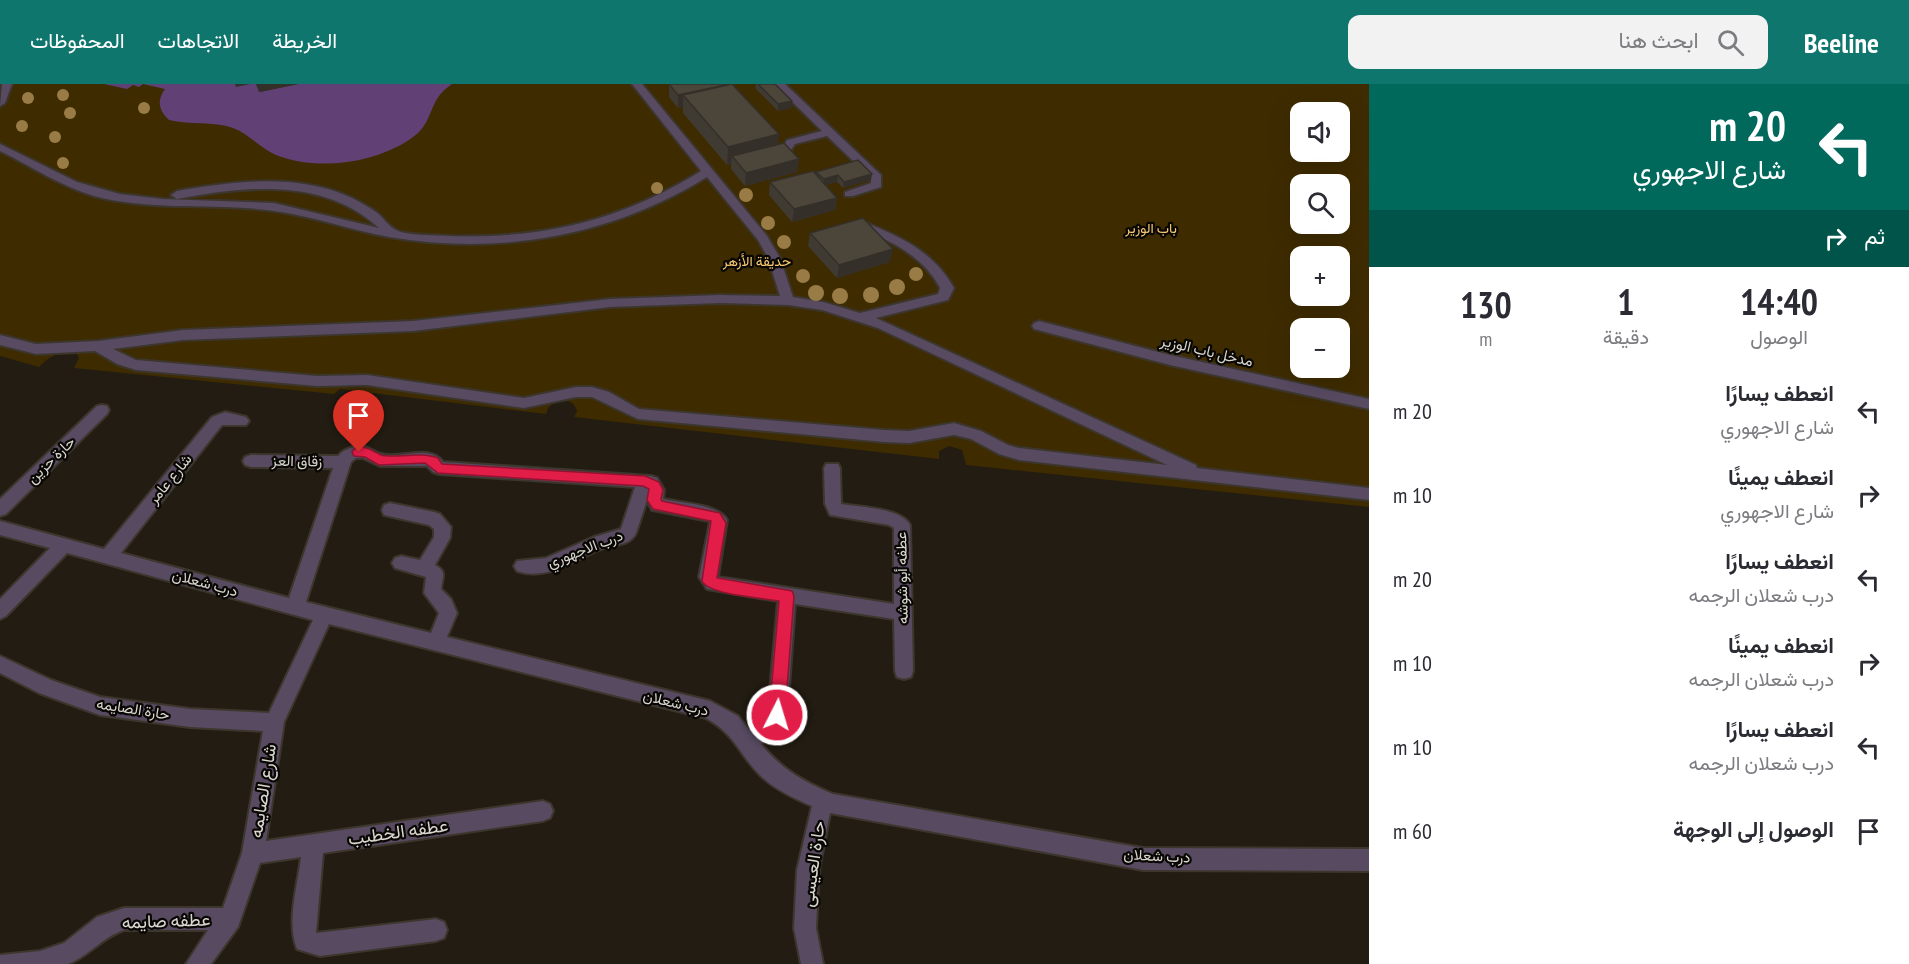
<!DOCTYPE html>
<html lang="ar">
<head>
<meta charset="utf-8">
<style>
	:root { --surface:#fff; --page:#f2f2f3; --text:#2b2b33; --muted:#7c7c81; --accent:#0f766e }
	body { margin:0; font-family:"PT Sans Narrow",Vazirmatn,sans-serif; background:var(--page); color:var(--text); direction:rtl; height:100vh; display:flex; flex-direction:column; font-size:22px; white-space:nowrap }
	* { box-sizing:border-box; margin:0 }
	p { font-size:20px; color:var(--muted) }
	.icon { flex:none; width:33px; height:33px; fill:none; stroke:currentColor; stroke-width:2; stroke-linecap:round; stroke-linejoin:round }
	.map { position:relative; flex:1; overflow:hidden; direction:ltr }
	.panel { display:flex; flex-direction:column; background:var(--surface); width:540px }
	.panel>* { flex:none }
	.banner { background:#00695c; color:#fff; overflow:hidden }
	.buttons { position:absolute; left:1290px; top:18px; display:grid; gap:12px }
	.buttons a { display:grid; place-items:center; width:60px; height:60px; border-radius:12px; background:var(--surface); box-shadow:0 6px 24px #0002; font-size:30px }
	.pin { position:absolute; display:grid; place-items:center; width:51px; height:51px; color:#fff; margin:-62px -26px; border-radius:50% 50% 50% 0; rotate:-45deg; box-shadow:0 0 6px #0007 }
	.pin .icon { rotate:45deg }
	.me { position:absolute; width:66px; margin:-33px; rotate:5deg; stroke-linejoin:round; filter:drop-shadow(0 0 4px #0008) }
	.turn { display:flex; align-items:center; gap:21px; height:126px; padding:0 24px; font-size:27px }
	.turn .icon { width:78px; height:78px; stroke-width:2.5 }
	.turn b { display:block; font-size:42px; line-height:51px }
	.then { display:flex; align-items:center; height:57px; padding:0 24px; background:#0003; gap:12px; font-size:22px }
	.eta { display:flex; justify-content:space-evenly; align-items:center; height:102px; text-align:center }
	.eta b { font-size:36px; font-weight:700; line-height:42px }
	ul { padding:0; list-style:none }
	li { display:flex; align-items:center; gap:18px; height:84px; padding:0 24px }
	li div { flex:1 }
	li b { display:block; font-size:22px }
	li em { font-style:normal }
	header { display:flex; align-items:center; gap:36px; box-sizing:border-box; height:84px; padding:0 30px; background:var(--accent); color:#fff }
	header strong { font-size:28px }
	nav { display:flex; gap:33px; margin-inline-start:auto; font-size:21px }
	.search { width:420px; height:54px; background:var(--page); display:flex; align-items:center; gap:15px; box-sizing:border-box; padding:0 21px; border-radius:12px; color:var(--muted); font-size:22px }
	main { display:flex; flex:1; min-height:0 }
	.map>svg:first-child { display:block }
	.green { fill:#3e2b00; fill-rule:evenodd }
	.water { fill:#614175 }
	.lines { fill:none; stroke-linecap:round; stroke-linejoin:round }
	.service-casing { stroke:#3c362c; stroke-width:4 }
	.minor-casing { stroke:#3c362c; stroke-width:4 }
	.service { fill:#574a61; fill-rule:evenodd }
	.minor { fill:#574a61; fill-rule:evenodd }
	.tree { fill:#997c45 }
	.wall { fill:#403b32 }
	.shaded-wall { fill:#343029 }
	.building { fill:#4b453a; stroke:#343029; stroke-width:1.5 }
	.route { fill:#e11d48; stroke:#92132f; stroke-width:1.5 }
	.labels { text-anchor:middle; stroke-width:4.5; stroke-linejoin:round; paint-order:stroke }
	.far-park-label { font-size:14px; fill:#faca6f; stroke:#090704 }
	.street-label { font-size:15px; fill:#d9d6cf; stroke:#090704 }
	.near-street-label { font-size:18px; fill:#d9d6cf; stroke:#090704 }
</style>
</head>
<body>
<header>
<strong>Beeline</strong>
<div class="search"><svg class="icon" aria-label="search" viewBox="0 0 24 24"><circle cx="10" cy="10" r="6"/><path d="M15 15l6 6"/></svg>ابحث هنا</div>
<nav><a>الخريطة</a><a>الاتجاهات</a><a>المحفوظات</a></nav>
</header>
<main>
<section class="panel">
<div class="banner">
<div class="turn"><svg class="icon" aria-label="left" viewBox="0 0 24 24"><path d="M17 20v-9H6M10 6l-5 5 5 5"/></svg><div><b>20 m</b>شارع الاجهوري</div></div>
<div class="then">ثم<svg class="icon" aria-label="right" viewBox="0 0 24 24"><path d="M7 20v-9h11M14 6l5 5-5 5"/></svg></div>
</div>
<div class="eta">
<div><b>14:40</b><p>الوصول</p></div>
<div><b>1</b><p>دقيقة</p></div>
<div><b>130</b><p>m</p></div>
</div>
<ul>
<li><svg class="icon" aria-label="left" viewBox="0 0 24 24"><path d="M17 20v-9H6M10 6l-5 5 5 5"/></svg><div><b>انعطف يسارًا</b><p>شارع الاجهوري</p></div><em>20 m</em></li>
<li><svg class="icon" aria-label="right" viewBox="0 0 24 24"><path d="M7 20v-9h11M14 6l5 5-5 5"/></svg><div><b>انعطف يمينًا</b><p>شارع الاجهوري</p></div><em>10 m</em></li>
<li><svg class="icon" aria-label="left" viewBox="0 0 24 24"><path d="M17 20v-9H6M10 6l-5 5 5 5"/></svg><div><b>انعطف يسارًا</b><p>درب شعلان الرجمه</p></div><em>20 m</em></li>
<li><svg class="icon" aria-label="right" viewBox="0 0 24 24"><path d="M7 20v-9h11M14 6l5 5-5 5"/></svg><div><b>انعطف يمينًا</b><p>درب شعلان الرجمه</p></div><em>10 m</em></li>
<li><svg class="icon" aria-label="left" viewBox="0 0 24 24"><path d="M17 20v-9H6M10 6l-5 5 5 5"/></svg><div><b>انعطف يسارًا</b><p>درب شعلان الرجمه</p></div><em>10 m</em></li>
<li><svg class="icon" aria-label="arrive" viewBox="0 0 24 24"><path d="M6 21V4h12l-3 4 3 4H6"/></svg><div><b>الوصول إلى الوجهة</b></div><em>60 m</em></li>
</ul>
</section>
<div class="map">
<svg width="1369" height="880" viewBox="0 0 1369 880">
	<rect width="100%" height="100%" fill="#221c12"/>
	<path class="green" d="M0,0H1369V423L966,381L962,366L949,362L939,367V375L574,333L577,327C573,315 563,315 553,319L548,324L546,330L340,305L334,310L74,284L79,274L76,269C60,266 50,272 39,283L0,272ZM1300,28H1340V68H1300ZM1300,100H1340V140H1300ZM1300,172H1340V212H1300ZM1300,244H1340V284H1300Z"/>
	<path class="water" d="M104,0H256L260,8L298,0H452C425,18 437,38 409,56C372,80 316,87 276,71C260,64 249,50 233,44C213,37 190,41 169,36C158,26 157,16 165,5L143,0L139,3L133,1L127,5Z"/>
	<g class="lines">
		<defs>
			<path id="service" d="M2,0H12L5,19L0,22Z
				M632,0H642L767,152L780,174L793,213L823,218L860,229L938,210L940,204C928,181 907,166 884,155C876,151 865,149 859,143L865,139L869,140C904,154 935,170 954,204L948,216L876,234L1196,381L1197,384L1369,404V416L1019,376L999,370L971,355L954,351L909,359L884,358L638,335L592,313H576L524,324L367,301L317,302L136,286L117,280L95,267L36,270L0,261V251L36,260L98,257L183,246L413,237L610,215L720,211L780,212L768,174L758,156L707,93C612,152 500,172 389,153C350,146 313,132 274,127C214,118 153,128 94,112C60,102 31,82 0,67V60L77,98L120,110L163,115L274,119L379,144C324,93 245,102 177,115L171,111L177,107C234,97 298,89 352,114C360,118 369,123 376,128C383,133 388,142 396,146C407,152 437,151 450,152C544,155 622,136 701,87ZM720,219L788,221L822,226L878,244L1167,381L1019,364L1008,361L981,347L954,339L909,347L884,346L639,325L609,308L592,303H576L524,314L367,291L317,292L136,276L113,265L183,256L413,247L610,223Z
				M774,0H785L881,91V103L853,112H845V108L871,99V94L827,52L795,60L788,71L764,75V71L780,67L787,56L822,47Z"/>
			<path id="minor" d="M1039,237L1170,271L1369,315V325L1170,281L1034,245L1032,242L1034,239Z
				M102,321L107,322L109,326L107,330L6,430L0,432V415L97,322Z
				M225,328L246,333L249,337L246,341H222L121,469L289,514L333,384L251,383L245,381L243,377L245,373L251,371L338,372C343,366 351,363 359,362C368,362 373,368 381,370C400,376 429,359 443,378L651,392L657,394L664,406L663,415C680,419 719,420 727,436L718,493L894,520V444L889,441L830,431L825,420L824,384L826,380H838L840,384L841,420C859,423 902,424 910,441L913,587L911,593L904,595L897,593L895,587L894,535L795,520L787,631L778,649L761,660C781,685 804,698 833,710L1143,764L1369,765V787L1143,786L830,729L819,786L816,844L823,880H801L794,844L797,786L812,722C793,714 774,705 760,691C738,669 736,651 706,634L329,540L284,638L266,757L543,717L550,720L553,727L550,734L543,737L323,769L316,849L436,835L444,838L447,846L444,854L436,857L320,872L297,865C286,838 298,800 301,773L260,779L238,843L211,880H186L208,846H124C102,853 89,872 68,880H0V871L40,867L64,859L97,833L124,824H223L242,769L263,647L190,643L100,631L39,609L0,589V572L51,596L100,613L190,625L269,629L313,536L67,469L6,532L0,535V515L50,464L0,451V437L104,465L212,333ZM356,374H363L380,382H427L433,388L439,390L635,403L621,445L594,453L546,474L517,477L514,482L517,487C548,498 576,474 603,464C615,460 630,462 636,449L647,416L652,426L658,427L709,437L710,438L699,493L707,505L778,517L768,629L764,635L749,646L738,632L710,617L447,553L457,529L451,515L441,505C442,493 448,488 435,481L450,454L451,443L440,430L434,428L390,419L384,421L382,426L384,431L429,441L434,445V453L420,476L401,472L395,474L392,479L395,484L426,493L424,509L439,529L431,549L306,518L351,378Z"/>
		</defs>
		<use href="#service" class="service-casing"/>
		<use href="#minor" class="minor-casing"/>
		<use href="#service" class="service"/>
		<use href="#minor" class="minor"/>
	</g>
	<g class="tree">
		<circle cx="63" cy="11" r="6"/>
		<circle cx="28" cy="14" r="6"/>
		<circle cx="144" cy="24" r="6"/>
		<circle cx="70" cy="29" r="6"/>
		<circle cx="22" cy="42" r="6"/>
		<circle cx="55" cy="53" r="6"/>
		<circle cx="63" cy="79" r="6"/>
		<circle cx="657" cy="104" r="6"/>
		<circle cx="746" cy="111" r="7"/>
		<circle cx="768" cy="139" r="7"/>
		<circle cx="784" cy="158" r="7"/>
		<circle cx="916" cy="190" r="7"/>
		<circle cx="803" cy="192" r="7"/>
		<circle cx="897" cy="203" r="8"/>
		<circle cx="816" cy="209" r="8"/>
		<circle cx="871" cy="211" r="8"/>
		<circle cx="840" cy="212" r="8"/>
	</g>
	<path class="wall" d="M669,0L778,61L799,75L797,88L745,102L731,85V80L727,81L683,29V23L678,24L669,13Z
		M756,0H775L792,17V24L778,27L755,4Z
		M816,88L871,96L843,104L837,98L826,101L837,114L835,126L792,138L769,111L770,98L816,90Z
		M810,149L890,178L837,194L808,162Z"/>
	<path class="shaded-wall" d="M235,0H250L236,3Z
		M256,0H298L259,8Z
		M725,1V13L683,11V23L678,24V11Z
		M792,17V24L778,27V20Z
		M779,50L777,68L732,72L731,80L727,81L728,63Z
		M799,75L797,88L745,102L746,89Z
		M872,90L871,96L843,104L844,98Z
		M838,91L837,98L823,102L824,95Z
		M837,114L835,126L792,138L794,125Z
		M893,165L890,178L837,194L839,181Z"/>
	<path class="building" d="M669,0H724L725,1L678,11Z
		M732,0L779,50L728,63L683,11Z
		M758,0H775L792,17L778,20Z
		M784,59L799,75L746,89L732,72Z
		M858,76L872,90L844,98L838,91L824,95L816,88Z
		M813,87L837,114L794,125L770,98Z
		M863,134L893,165L839,181L810,149Z"/>
	<path class="route" d="M359,363C369,363 372,367 381,371C394,375 419,367 438,374L442,380L645,392L659,398L663,406L661,415L662,417L720,429L726,439L717,494L787,506L792,507L794,512L785,631L783,636L777,638L772,636L769,631L779,517C763,514 709,511 702,497L711,437L653,425L647,416L649,405L643,402L438,389L425,379L379,381L365,373L354,372L352,368L354,365Z"/>
	<g class="labels">
		<g class="far-park-label">
			<text x="1151" y="149">باب الوزير</text>
			<text x="757" y="182">حديقة الأزهر</text>
		</g>
		<g class="street-label">
			<text transform="translate(1207 267) rotate(13)" y="5">مدخل باب الوزير</text>
			<text transform="translate(51 376) rotate(-44)" y="5">حارة حزين</text>
			<text transform="translate(297 377) rotate(1)" y="5">زقاق العز</text>
			<text transform="translate(170 395) rotate(-51)" y="5">شارع عامر</text>
			<text transform="translate(585 465) rotate(-21)" y="5">درب الاجهوري</text>
			<text transform="translate(902 494) rotate(-91)" y="5">عطفه أبو شوشه</text>
			<text transform="translate(205 499) rotate(15)" y="5">درب شعلان</text>
			<text transform="translate(676 619) rotate(14)" y="5">درب شعلان</text>
			<text transform="translate(133 625) rotate(9)" y="5">حارة الصايمه</text>
			<text transform="translate(1157 772) rotate(3)" y="5">درب شعلان</text>
		</g>
		<g class="near-street-label">
			<text transform="translate(263 707) rotate(-81)" y="6">شارع الصايمه</text>
			<text transform="translate(398 748) rotate(-8)" y="6">عطفه الخطيب</text>
			<text transform="translate(813 780) rotate(-82)" y="6">حارة العيسى</text>
			<text transform="translate(166 837) rotate(-2)" y="6">عطفه صايمه</text>
		</g>
	</g>
</svg>
<div class="buttons">
<a><svg class="icon" aria-label="sound" viewBox="0 0 24 24"><path d="M4 9h4l5-4v14l-5-4H4zM17 9q2 3 0 6"/></svg></a>
<a><svg class="icon" aria-label="search" viewBox="0 0 24 24"><circle cx="10" cy="10" r="6"/><path d="M15 15l6 6"/></svg></a>
<a>+</a>
<a>−</a>
</div>
<div class="pin" style="left:359px;top:368px;background:#d93025"><svg class="icon" aria-label="arrive" viewBox="0 0 24 24"><path d="M6 21V4h12l-3 4 3 4H6"/></svg></div>
<svg class="me" style="left:777px;top:631px" viewBox="-20 -20 40 40"><circle r="17" fill="#e11d48" stroke="#fff" stroke-width="3"/><path d="M0-11L8 9 0 5-8 9z" fill="#fff"/></svg>
</div>
</main>
</body>
</html>
